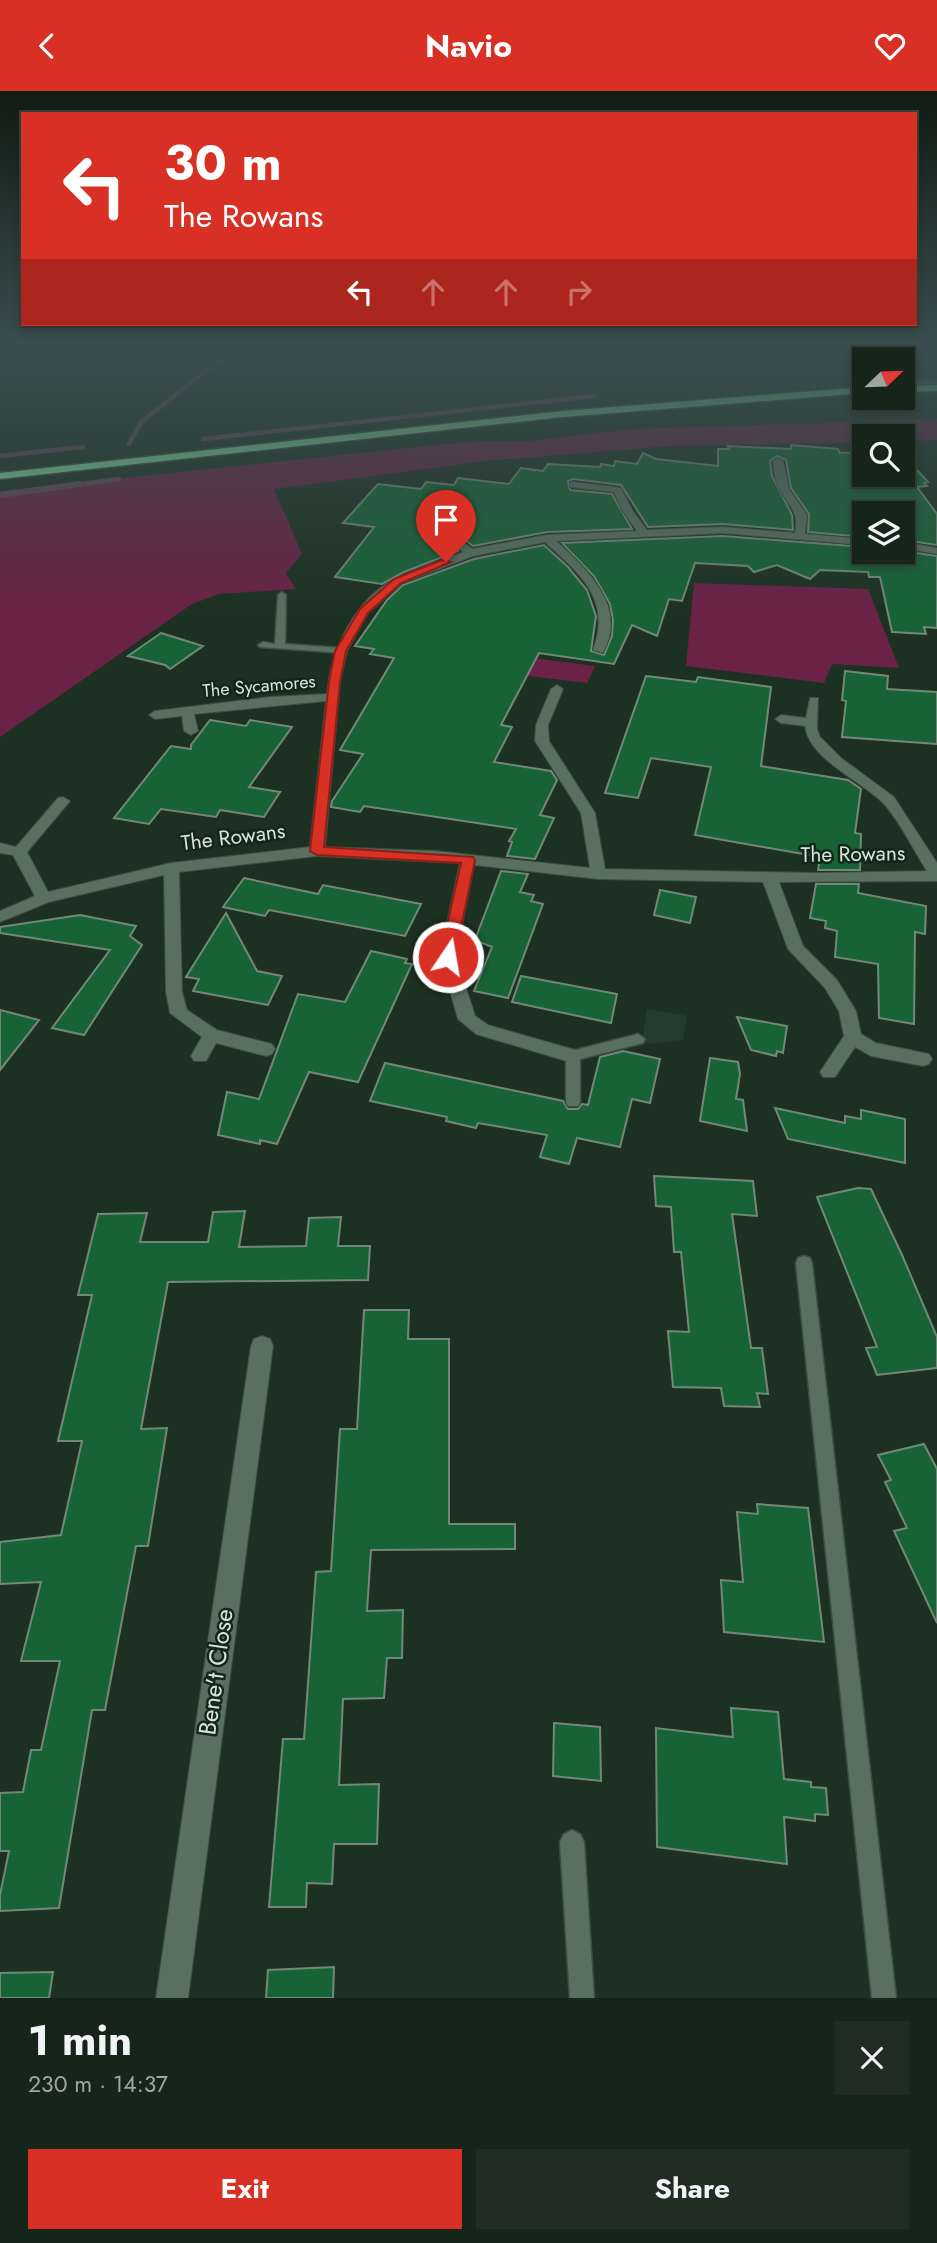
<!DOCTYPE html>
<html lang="en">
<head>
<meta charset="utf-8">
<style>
	:root { --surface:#16251a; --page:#1f2d23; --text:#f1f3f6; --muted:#9ea5a2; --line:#354239; --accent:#d93025 }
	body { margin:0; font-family:Jost,sans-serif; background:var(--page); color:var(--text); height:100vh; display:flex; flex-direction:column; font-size:26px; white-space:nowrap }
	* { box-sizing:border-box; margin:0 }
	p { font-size:23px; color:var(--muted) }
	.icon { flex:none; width:38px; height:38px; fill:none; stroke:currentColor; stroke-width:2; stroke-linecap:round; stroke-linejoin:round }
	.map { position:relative; height:1907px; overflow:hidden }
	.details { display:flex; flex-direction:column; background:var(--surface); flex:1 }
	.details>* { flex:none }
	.hud { position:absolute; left:21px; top:21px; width:896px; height:214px; border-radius:0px; box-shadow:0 4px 10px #0003,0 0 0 2px var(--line); background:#d93025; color:#fff; overflow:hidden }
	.needle { width:46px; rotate:67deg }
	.controls { position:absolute; left:852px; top:256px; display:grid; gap:14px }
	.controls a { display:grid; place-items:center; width:63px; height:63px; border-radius:0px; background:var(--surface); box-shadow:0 4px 10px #0003,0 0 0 2px var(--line); font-size:35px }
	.pin { position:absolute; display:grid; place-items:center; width:60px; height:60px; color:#fff; margin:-72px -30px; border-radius:50% 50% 50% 0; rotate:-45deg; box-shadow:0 0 7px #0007 }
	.pin .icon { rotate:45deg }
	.me { position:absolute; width:77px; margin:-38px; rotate:12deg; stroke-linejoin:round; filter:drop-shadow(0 0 5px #0008) }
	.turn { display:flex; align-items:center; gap:24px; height:147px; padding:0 28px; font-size:32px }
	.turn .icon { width:91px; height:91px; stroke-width:2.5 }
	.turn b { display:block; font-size:49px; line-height:60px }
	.lanes { display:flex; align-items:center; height:66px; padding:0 28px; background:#0003; justify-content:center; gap:35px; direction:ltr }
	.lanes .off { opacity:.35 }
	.round { display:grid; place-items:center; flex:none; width:74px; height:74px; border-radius:0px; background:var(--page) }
	.overview { display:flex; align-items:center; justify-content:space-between; height:119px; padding:0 28px }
	h1 { font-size:42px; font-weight:700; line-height:52px }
	.button { display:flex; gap:14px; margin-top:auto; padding:14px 28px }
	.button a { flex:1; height:80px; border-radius:0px; background:var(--accent); color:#fff; font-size:28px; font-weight:700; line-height:80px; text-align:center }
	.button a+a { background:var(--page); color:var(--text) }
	header { display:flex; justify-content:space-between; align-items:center; height:91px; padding:0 28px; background:var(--accent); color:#fff; font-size:32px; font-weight:700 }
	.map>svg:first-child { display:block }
	.built { fill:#233c2b }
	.green { fill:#6a2246 }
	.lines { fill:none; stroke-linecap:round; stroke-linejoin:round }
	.stream-far1 { stroke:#614654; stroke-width:4.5 }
	.stream { stroke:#614654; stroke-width:6 }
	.building { fill:#186336; stroke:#728977; stroke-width:2 }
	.lane-casing { stroke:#3c4e41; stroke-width:3 }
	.street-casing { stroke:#3c4e41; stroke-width:2 }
	.highway-casing { stroke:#3c4e41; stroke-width:3 }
	.lane { fill:#59705f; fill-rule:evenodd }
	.street { fill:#59705f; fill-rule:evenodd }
	.highway { fill:#80d399; fill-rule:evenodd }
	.route { fill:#d93025; stroke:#8d1f18; stroke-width:2 }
	.labels { text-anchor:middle; stroke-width:5; stroke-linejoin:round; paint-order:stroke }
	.far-street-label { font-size:18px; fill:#d9e5dc; stroke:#132719 }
	.street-label { font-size:21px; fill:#d9e5dc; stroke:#132719 }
	.near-street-label { font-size:24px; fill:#d9e5dc; stroke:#132719 }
</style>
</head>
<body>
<header><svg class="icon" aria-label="back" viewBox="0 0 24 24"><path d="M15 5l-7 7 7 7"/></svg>Navio<svg class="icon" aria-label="heart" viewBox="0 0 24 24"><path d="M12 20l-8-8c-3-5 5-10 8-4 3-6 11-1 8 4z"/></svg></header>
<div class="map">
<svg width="937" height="1907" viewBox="0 0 937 1907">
	<rect width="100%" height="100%" fill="#1d3122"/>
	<path class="built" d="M647,918L687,925L683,949L647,953L643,943Z"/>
	<path class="green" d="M937,328V349L903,350V345H864V351L669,355L485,370L274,398L302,463L286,482L296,498L219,503L192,513L0,646V400L464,351L530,350L630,338Z
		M694,492L868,498L899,577L832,573L824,592L686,575Z
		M479,560L595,575L587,592L470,578Z"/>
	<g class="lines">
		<path class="stream-far1" d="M203,348L595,305
			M129,353L141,331L239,254
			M0,365L83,356
			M67,395L119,388"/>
		<path class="stream" d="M0,404L80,393"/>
	</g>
	<path class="building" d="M791,354L838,358L840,362L864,361V383H903V364L928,391L924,392L927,395L917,396L937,423V454L903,449V422H864V446L808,441L809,423L791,397L786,369L777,365L770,370L772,385L792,424L793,439L723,433L648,436L621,394L573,388L568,390L570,399L612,403L632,438L547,441L473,455L443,431V418L450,405L441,401L428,415L427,433L458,460L404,481L382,493L335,486L374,436L343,432L378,393L421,398L426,391L454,394L458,387L509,393L521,377L543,380L548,373L600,376L601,373L614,375L615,370L637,373L643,362L656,368L718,375V358H729L728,355L791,358Z
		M723,445L864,456V460H903L937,465V537L924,536L926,543L892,541L880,486H869L868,481L820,479L810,488L777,474L754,481L748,475L695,472L682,510L669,508L657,545L632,534L614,573L539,562L501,634L512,636L494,671L551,680L557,689L540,724L554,727L535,768L507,765L512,751L509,750L516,738L364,715L360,721L331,716L332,710L363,663L340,659L394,567L370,563L374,558L355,555L387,509L403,494L474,468L544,454L568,476L587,499L596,525L591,560L604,564L612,545L613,529L610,513L594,485L562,452Z
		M161,542L203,555L170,578L165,574L128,565Z
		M845,580L888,585L887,598L937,601V653L842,646L846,610L842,609Z
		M646,585L696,591L698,586L771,596L761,675L848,689L861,698L855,742L861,743L860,779H818L820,766L695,744L711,676L651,667L638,707L605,702Z
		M210,629L246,635L250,629L292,636L249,696L280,701L264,726L220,719L216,726L161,718L149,733L114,727L171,655L191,658V654Z
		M501,780L528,783L520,801L534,804L531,810L543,813L508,907L474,900L492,856L475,849Z
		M244,787L318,803L323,794L421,813L405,845L269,819L265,825L223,816Z
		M816,793H859L858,802L926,815L925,843L915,841L914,933L879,927L878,873L835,866L837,840L825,837L826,830L810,827Z
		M660,799L696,806L690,832L654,824Z
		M226,822L257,880L282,885L268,914L193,900L199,888L186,886Z
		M80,824L136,835L130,845L142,854L84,944L52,937L110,859L0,842V836Z
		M371,860L407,868L405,872L412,873L358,991L309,981L277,1053L260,1049V1053L218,1044L227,1001L259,1008L298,903L345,911Z
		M521,885L617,903L611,932L512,911Z
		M0,919L39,929L0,979Z
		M737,926L787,935L783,962L777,960L776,965L751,959Z
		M623,960L660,968L650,1012L632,1008L620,1056L577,1047L569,1073L540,1066L547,1044L478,1032L476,1037L446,1030L447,1026L370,1010L385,972L563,1010L568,1018H578L582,1013L588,1014L600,966Z
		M710,967L738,971L740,983L736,1008L743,1009L747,1040L700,1030Z
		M775,1017L845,1032V1025L861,1028V1019L905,1028V1072L788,1048Z
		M654,1085L753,1090L757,1125L732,1123L751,1257H762L768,1303L757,1302L760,1316L724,1315L721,1297L673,1296L668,1240L689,1241L681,1161H674L671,1116L656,1115Z
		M858,1097L871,1098L902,1164L937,1246V1277L877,1284L866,1257L877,1256L817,1106Z
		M245,1120L239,1156L306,1155L309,1127L341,1126L338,1155H370L368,1189L168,1191L141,1338L167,1337L148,1455H136L105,1619H92L59,1817L0,1820V1804L9,1760H0V1702L23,1701L31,1659H41L60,1570H21L41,1491L0,1493V1451L61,1444L82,1350H58L92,1204H78L98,1123L147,1122L140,1151H208L213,1121Z
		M364,1219H409L408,1248H449V1433H515V1458L371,1459L367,1520L403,1519L402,1567H387L384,1607L343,1608L339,1694L379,1693L377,1753H334L332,1793L307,1792L306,1816H269L283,1648H304L316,1481L331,1480L340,1338H357Z
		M924,1353L937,1378V1532L894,1440L907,1437L885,1391L891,1389L878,1364Z
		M757,1413L808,1417L824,1551L724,1541L721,1489L743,1491L737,1421L758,1423Z
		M731,1617L778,1621L784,1688L811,1691V1696L826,1697L828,1724L815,1723V1730L784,1726L787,1773L657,1756L656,1637L733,1646Z
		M554,1632L600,1636L601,1690L553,1685Z
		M334,1876L333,1907H266L268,1879Z
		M53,1881L49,1907H0V1882Z"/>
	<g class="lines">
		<defs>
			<path id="lane" d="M937,289V293L903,295V291Z
				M282,501L286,504L285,553L341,557L346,560L344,562L260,556L258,554L263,551L275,553L278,504Z
				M638,943L645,948L643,952L580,968V1011L578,1015H568L566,1011V965L568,961Z
				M804,1165L810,1167L812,1172L896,1907H872L796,1172L798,1167Z
				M572,1739L580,1743L584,1751L594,1907H570L560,1751L564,1743Z"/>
			<path id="street" d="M778,367L783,370L789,398L807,424L805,443L864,448V454L723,442L556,450C588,479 628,516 603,562L593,559C612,508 580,483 545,451L473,465L402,492L368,522L347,560L340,591L325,756L435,760L590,777L581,722L535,650L536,634L551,598L557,594L563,598L548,634L549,650L595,722L605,778L818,782L927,780C915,762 897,725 882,711C861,690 808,667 805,635L781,632L775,628L781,624L806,627L810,607H818L817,638L820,646L841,667L894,706L937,772V790L779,791L803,855L837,889L856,920L861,943L876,952L929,963L932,968L929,973L923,975L871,965L855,956L835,986H823L820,981L844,945L839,920L825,897L788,858L763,791L598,788L474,774L456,865L475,925L488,934L579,960L582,965L579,970L573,972L476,943L458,928L440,865L460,772L317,765L179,781L182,901L187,919L217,939L272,953L275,958L272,963L266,965L216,952L206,970H194L191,965L202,946L170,922L166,901L164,784L49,811L0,831V820L35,805L13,764L0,762V752L16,756L58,707L63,706L70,710L27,761L48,801L171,772L310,756L326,610L194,623L198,640L191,644L184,640L182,625L155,628L149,624L155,620L270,606L327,603C331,559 355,507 397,487C418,477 441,470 463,461L430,433V417L440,404L448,406L440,417V432L472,458L547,444L637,440L622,419L614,401L570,396V392L573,391L621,397L632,419L647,439L723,436L795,442C800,421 789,416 780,399C775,390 774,380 773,370Z
				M903,451L937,457V463L903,457Z
				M262,1245L270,1248L273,1255L188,1907H156L251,1255L254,1248Z"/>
			<path id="highway" d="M937,294V300L903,301V295Z
				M864,296V302L563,326L0,388V382L563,320Z"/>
		</defs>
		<use href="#lane" class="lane-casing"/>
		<use href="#street" class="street-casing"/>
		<use href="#highway" class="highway-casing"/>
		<use href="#lane" class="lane"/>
		<use href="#street" class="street"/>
		<use href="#highway" class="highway"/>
	</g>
	<linearGradient id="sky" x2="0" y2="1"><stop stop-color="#101b13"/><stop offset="0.49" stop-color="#3a4e4f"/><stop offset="1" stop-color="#3a4e4f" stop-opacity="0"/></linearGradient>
	<rect width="937" height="521" fill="url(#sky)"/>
	<path class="route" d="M442,469L451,471L401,492L368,522L346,560L340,591L324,756L473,766L475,769L455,866L448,871L440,866L461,772L317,764L310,760L329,591L335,560L360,518L394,488Z"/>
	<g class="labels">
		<g class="far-street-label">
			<text transform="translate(259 595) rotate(-5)" y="6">The Sycamores</text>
		</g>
		<g class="street-label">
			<text transform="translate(233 746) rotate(-7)" y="7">The Rowans</text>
			<text transform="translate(853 763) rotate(-1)" y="7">The Rowans</text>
		</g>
		<g class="near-street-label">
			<text transform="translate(216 1581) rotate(-82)" y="8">Bene't Close</text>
		</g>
	</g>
</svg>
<div class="controls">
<a><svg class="needle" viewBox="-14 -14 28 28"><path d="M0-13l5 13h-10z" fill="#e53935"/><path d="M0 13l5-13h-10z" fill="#9ea5a2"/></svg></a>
<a><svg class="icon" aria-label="search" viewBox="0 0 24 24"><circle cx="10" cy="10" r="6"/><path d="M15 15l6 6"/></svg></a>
<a><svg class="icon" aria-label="layers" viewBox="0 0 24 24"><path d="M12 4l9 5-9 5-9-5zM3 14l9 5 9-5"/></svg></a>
</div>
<div class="pin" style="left:446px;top:471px;background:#d93025"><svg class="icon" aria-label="arrive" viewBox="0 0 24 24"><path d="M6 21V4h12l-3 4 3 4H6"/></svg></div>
<svg class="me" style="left:448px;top:866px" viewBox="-20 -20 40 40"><circle r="17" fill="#d93025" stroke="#fff" stroke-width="3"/><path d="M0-11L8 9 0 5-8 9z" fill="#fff"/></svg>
<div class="hud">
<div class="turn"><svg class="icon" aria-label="left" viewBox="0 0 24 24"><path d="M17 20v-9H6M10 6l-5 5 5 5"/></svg><div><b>30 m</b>The Rowans</div></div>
<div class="lanes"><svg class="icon" aria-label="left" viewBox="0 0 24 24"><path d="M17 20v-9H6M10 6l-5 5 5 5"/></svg><svg class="icon off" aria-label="ahead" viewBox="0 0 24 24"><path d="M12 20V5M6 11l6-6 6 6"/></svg><svg class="icon off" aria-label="ahead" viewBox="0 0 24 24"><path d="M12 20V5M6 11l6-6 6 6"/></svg><svg class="icon off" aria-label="right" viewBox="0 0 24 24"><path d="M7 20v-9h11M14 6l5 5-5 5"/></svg></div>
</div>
</div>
<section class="details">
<div class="overview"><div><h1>1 min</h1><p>230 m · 14:37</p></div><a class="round"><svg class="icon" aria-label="close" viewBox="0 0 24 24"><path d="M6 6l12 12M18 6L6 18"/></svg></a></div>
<div class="button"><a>Exit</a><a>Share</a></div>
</section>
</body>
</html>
